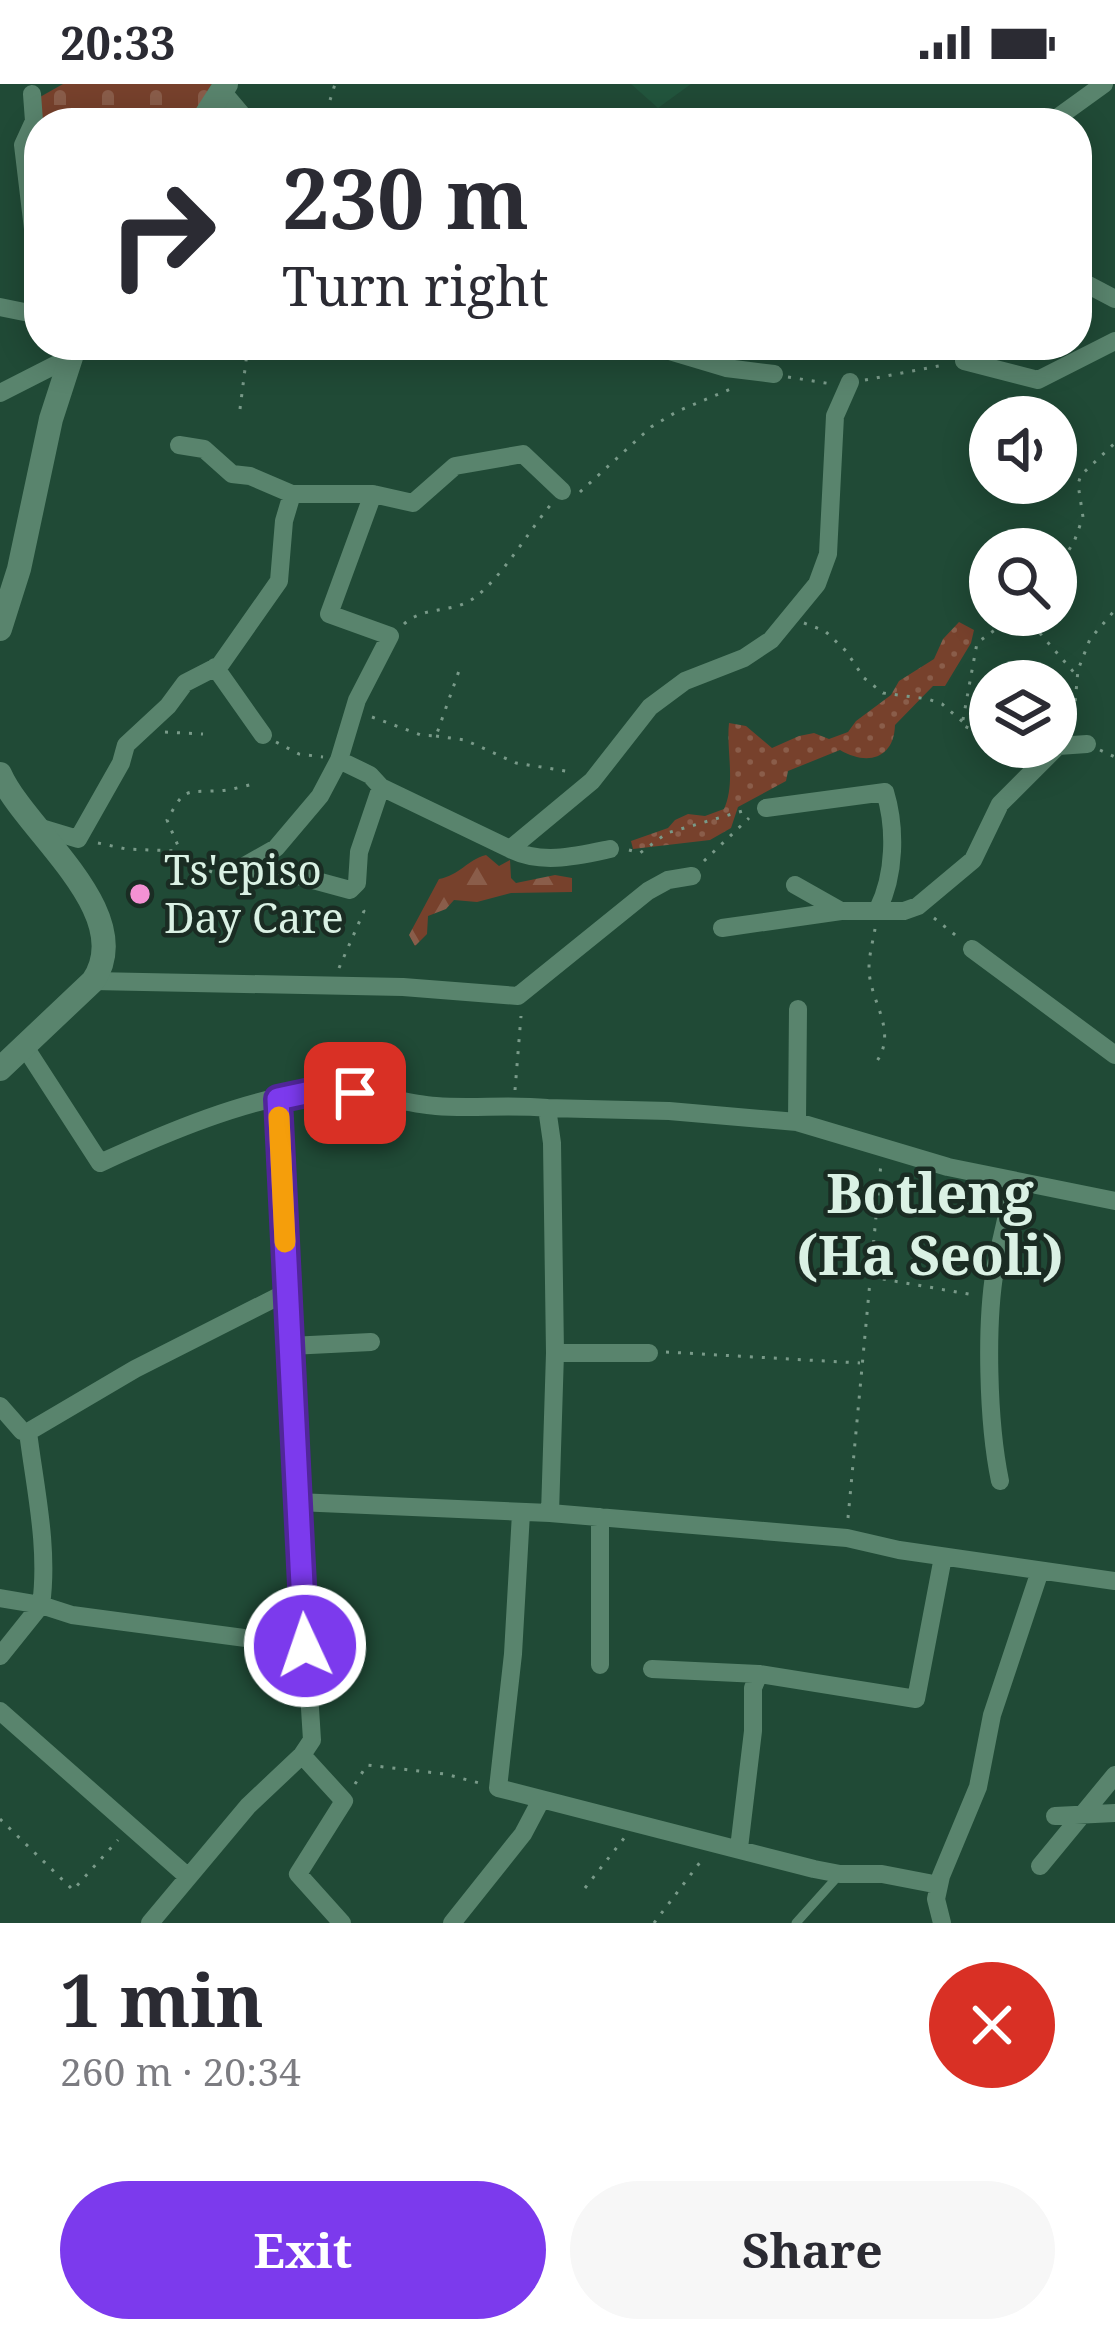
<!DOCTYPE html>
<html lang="en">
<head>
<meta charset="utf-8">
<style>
	:root { --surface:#fff; --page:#f7f7f7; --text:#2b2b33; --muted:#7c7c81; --accent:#7c3aed }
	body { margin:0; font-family:"Noto Serif",serif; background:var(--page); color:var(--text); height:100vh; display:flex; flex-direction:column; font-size:45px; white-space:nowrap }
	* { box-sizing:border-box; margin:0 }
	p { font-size:39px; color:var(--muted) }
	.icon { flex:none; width:66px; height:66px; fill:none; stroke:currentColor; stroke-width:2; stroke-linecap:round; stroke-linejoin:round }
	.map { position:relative; height:1839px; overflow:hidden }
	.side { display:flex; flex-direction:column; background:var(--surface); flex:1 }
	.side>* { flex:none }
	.banner { position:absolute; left:24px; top:24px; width:1068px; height:252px; border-radius:48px; box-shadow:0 6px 30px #0003; background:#fff; color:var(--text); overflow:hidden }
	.buttons { position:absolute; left:969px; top:312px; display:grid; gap:24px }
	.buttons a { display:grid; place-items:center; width:108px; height:108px; border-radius:50%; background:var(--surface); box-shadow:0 6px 30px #0003; font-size:60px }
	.pin { position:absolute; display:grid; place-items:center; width:102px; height:102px; color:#fff; margin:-51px; border-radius:24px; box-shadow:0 6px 18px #0006 }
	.me { position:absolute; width:132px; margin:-66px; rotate:357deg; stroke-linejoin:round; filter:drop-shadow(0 0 9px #0008) }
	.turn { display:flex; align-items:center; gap:42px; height:252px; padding:0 60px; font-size:54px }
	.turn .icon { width:156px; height:156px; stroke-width:2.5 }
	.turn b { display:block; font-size:84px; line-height:102px }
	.round { display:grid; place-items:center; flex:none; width:126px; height:126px; border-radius:63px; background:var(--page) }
	.overview { display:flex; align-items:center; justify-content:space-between; height:204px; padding:0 60px }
	h1 { font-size:72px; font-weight:700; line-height:90px }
	.cta { display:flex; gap:24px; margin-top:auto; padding:24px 60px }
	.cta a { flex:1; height:138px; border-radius:72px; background:var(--accent); color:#fff; font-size:48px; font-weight:700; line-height:138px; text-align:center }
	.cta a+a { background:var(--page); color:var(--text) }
	.status { display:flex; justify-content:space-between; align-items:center; height:84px; padding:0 60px; background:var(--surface); direction:ltr }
	.status svg { height:33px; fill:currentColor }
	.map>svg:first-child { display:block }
	.built { fill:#22553d }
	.grass { fill:url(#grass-dots) }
	.forest { fill:url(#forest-firs) }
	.cemetery { fill:url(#cemetery-stones) }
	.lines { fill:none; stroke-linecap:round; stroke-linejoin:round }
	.path { stroke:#799a89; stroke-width:3; stroke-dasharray:3 9; stroke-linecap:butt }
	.lane { stroke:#59846d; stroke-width:9 }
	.street { stroke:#59846d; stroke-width:18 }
	.secondary { stroke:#59846d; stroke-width:24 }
	.route-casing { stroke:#51269a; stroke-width:30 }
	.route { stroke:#7c3aed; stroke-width:21 }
	.slow { stroke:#f59e0b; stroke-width:21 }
	.poi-dot { fill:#f491d3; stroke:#1a2c23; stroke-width:4.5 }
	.labels { text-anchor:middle; stroke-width:9; stroke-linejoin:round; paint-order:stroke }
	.poi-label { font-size:42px; fill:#daf1e4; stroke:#1a2c23; text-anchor:start }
	.district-label { font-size:54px; font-weight:bold; fill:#daf1e4; stroke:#1a2c23 }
</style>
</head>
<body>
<div class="status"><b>20:33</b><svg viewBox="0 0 49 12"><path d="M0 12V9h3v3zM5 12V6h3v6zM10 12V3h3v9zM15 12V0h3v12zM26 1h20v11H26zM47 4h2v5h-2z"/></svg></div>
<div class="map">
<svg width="1115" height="1839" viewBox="0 0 1115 1839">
	<defs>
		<pattern id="grass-dots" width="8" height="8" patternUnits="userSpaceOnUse" patternTransform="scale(3)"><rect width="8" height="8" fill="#77412c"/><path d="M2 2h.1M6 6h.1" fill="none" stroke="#8a5d4a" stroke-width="1.8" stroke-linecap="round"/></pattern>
		<pattern id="forest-firs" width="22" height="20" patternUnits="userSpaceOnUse" patternTransform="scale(3)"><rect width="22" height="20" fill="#77412c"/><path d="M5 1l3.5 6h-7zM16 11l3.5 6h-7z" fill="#8a5d4a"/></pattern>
		<pattern id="cemetery-stones" width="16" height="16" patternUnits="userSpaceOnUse" patternTransform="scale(3)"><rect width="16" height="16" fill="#77412c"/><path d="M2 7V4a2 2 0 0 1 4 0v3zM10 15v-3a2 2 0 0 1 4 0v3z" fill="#8a5d4a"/></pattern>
	</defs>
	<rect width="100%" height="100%" fill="#204a36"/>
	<path class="built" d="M631,0H691L658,24Z"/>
	<path class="grass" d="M959,538L974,546L971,559L945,602H933L895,641C894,675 867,682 840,666L788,687L786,697L738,723L731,744L710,756L633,765L631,757L668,744L675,736L688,730L705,732L724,725C736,698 726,667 729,639L746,642L772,664L799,652L814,649L829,655L848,648L856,637L891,611L899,597L934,575L943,555Z"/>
	<path class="forest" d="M486,771L499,782L510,776L511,794L516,799L555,791L572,794V808L511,809L477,818L454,816L446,825L428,832L427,850L415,862L409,851L439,795C460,791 467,776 486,771Z"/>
	<path class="cemetery" d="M63,0H212L189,39H39L40,13Z"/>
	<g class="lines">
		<path class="path" d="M323,39L335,0
			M788,293L832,300
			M865,296L944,281
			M240,325L248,261
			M580,408L651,343L678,327L733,304
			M1056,486L1074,458L1083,433L1078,400L1081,391L1115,359
			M1024,531L1077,592
			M804,539L825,547L846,567L864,594L883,609L928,615L942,620L963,638
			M404,540C425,521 452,530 474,514C502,494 529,446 553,418
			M372,633L421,651L436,652L460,584
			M1073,641L1078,586L1090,555L1115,526
			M165,648L203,650
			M436,652L465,656L516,679L572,688
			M990,654L962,641L977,559L1015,531
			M276,658L299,670L323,673
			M1008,663L1022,671
			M1100,666L1115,673
			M98,759L126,765L177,767
			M629,766L640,769L667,749L746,726
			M704,777L749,734
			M212,788L185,778L167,736C185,705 182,708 215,707C229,707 244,702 257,699
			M934,834L959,854
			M875,845C873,857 869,871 869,884C869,917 898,945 877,977
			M339,884L364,827L361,822
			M515,1006L521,932
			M871,1193L974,1211
			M666,1268L860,1279
			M848,1434L881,1079
			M355,1700L367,1681L445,1690L483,1700
			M0,1735L73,1806L118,1756
			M585,1804L625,1753
			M654,1839L701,1777"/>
		<path class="lane" d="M796,1839L840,1790"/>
		<path class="street" d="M222,7L249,39
			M32,10L34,37L23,61L39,195
			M1050,39L1104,0
			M1077,195L1115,215
			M0,223L39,231
			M649,261L726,284L774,290
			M964,277L1038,296L1115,257
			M0,309L61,278
			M179,361L204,365L232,390L250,392L292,410H373L413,419L455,382L523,370L562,407
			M215,583L263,651
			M339,676L370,691L381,703L510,765L592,697L650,623L685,597L744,574L771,556L817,500L828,470L835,332L850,298
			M766,724L885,708C896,744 895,791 878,825
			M35,742L78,755L121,679L126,661L168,622L185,599L220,581L279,497L284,437L292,410
			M510,765C541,781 577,772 610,765
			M232,789L276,764L320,712L339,676L357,616L390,552L329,530L373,410
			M232,789L291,790L350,806L357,799L359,768L381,703
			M795,801L841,827H904L918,822L973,776L1000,720L1058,662L1087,660
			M722,844L841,827
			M972,865L1115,971
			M93,897L403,903L518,912L648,807L668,796L692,792
			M23,960L100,1079C163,1050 249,1013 318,1007C358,1003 397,1019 436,1022C473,1025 510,1020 547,1024L552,1059L555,1269L550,1429L297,1418L278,1015
			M547,1024L669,1027L797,1038L948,1083L1115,1117
			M797,1038L798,925
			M290,1262L371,1258
			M555,1269H649
			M0,1322L22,1347L28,1348L135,1285L287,1208
			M1000,1397C988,1339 985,1238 996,1180C1002,1152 1009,1125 1014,1097
			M521,1429L513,1570L498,1704L814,1785L840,1790H882L939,1801
			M550,1429L847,1454L899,1466L1115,1497
			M600,1433V1581
			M0,1514L41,1521C49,1464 35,1404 28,1348
			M0,1572L41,1521L72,1531L305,1562
			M652,1585L759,1590
			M0,1627L187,1792
			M302,1671L344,1717L298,1790L342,1839
			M1055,1732L1115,1729
			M739,1764L753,1647V1604L759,1590L916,1615L943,1473
			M1040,1782L1115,1691
			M150,1839L248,1722L302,1671L312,1656L297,1418
			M452,1839L523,1750L541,1716
			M942,1839L936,1815L941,1792L978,1703L992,1631L1040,1487"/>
		<path class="secondary" d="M201,39L226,0
			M0,545L19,485L51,335L75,261
			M0,690C25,747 139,829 93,897L0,985"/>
	</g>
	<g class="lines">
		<defs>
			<path id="route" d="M305,1562L278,1015L320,1006L355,1009"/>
		</defs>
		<use href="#route" class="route-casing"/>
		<use href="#route" class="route"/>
		<path class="slow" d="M279,1033L285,1158"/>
	</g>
	<circle class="poi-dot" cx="140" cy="810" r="12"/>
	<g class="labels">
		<g class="poi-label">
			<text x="164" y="801">Ts'episo<tspan x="164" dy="48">Day Care</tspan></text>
		</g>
		<g class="district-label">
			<text x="930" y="1129">Botleng<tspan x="930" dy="62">(Ha Seoli)</tspan></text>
		</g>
	</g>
</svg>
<div class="buttons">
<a><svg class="icon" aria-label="sound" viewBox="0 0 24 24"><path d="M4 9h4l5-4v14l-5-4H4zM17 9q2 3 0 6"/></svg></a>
<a><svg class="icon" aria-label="search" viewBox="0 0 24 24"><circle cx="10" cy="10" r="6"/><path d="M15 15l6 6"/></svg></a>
<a><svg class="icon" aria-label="layers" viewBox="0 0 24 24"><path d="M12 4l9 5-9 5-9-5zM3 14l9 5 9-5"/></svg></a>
</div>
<div class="pin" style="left:355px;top:1009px;background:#d93025"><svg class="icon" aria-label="arrive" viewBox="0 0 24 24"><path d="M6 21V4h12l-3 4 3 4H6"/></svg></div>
<svg class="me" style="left:305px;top:1562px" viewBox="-20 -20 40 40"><circle r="17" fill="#7c3aed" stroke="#fff" stroke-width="3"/><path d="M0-11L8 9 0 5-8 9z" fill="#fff"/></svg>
<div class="banner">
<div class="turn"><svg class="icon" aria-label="right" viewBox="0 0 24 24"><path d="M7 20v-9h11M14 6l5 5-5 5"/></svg><div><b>230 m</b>Turn right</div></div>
</div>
</div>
<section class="side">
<div class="overview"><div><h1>1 min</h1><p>260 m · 20:34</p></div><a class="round" style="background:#d93025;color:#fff"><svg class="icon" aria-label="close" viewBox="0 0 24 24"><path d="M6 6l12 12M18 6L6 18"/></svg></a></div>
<div class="cta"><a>Exit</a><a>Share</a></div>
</section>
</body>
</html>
